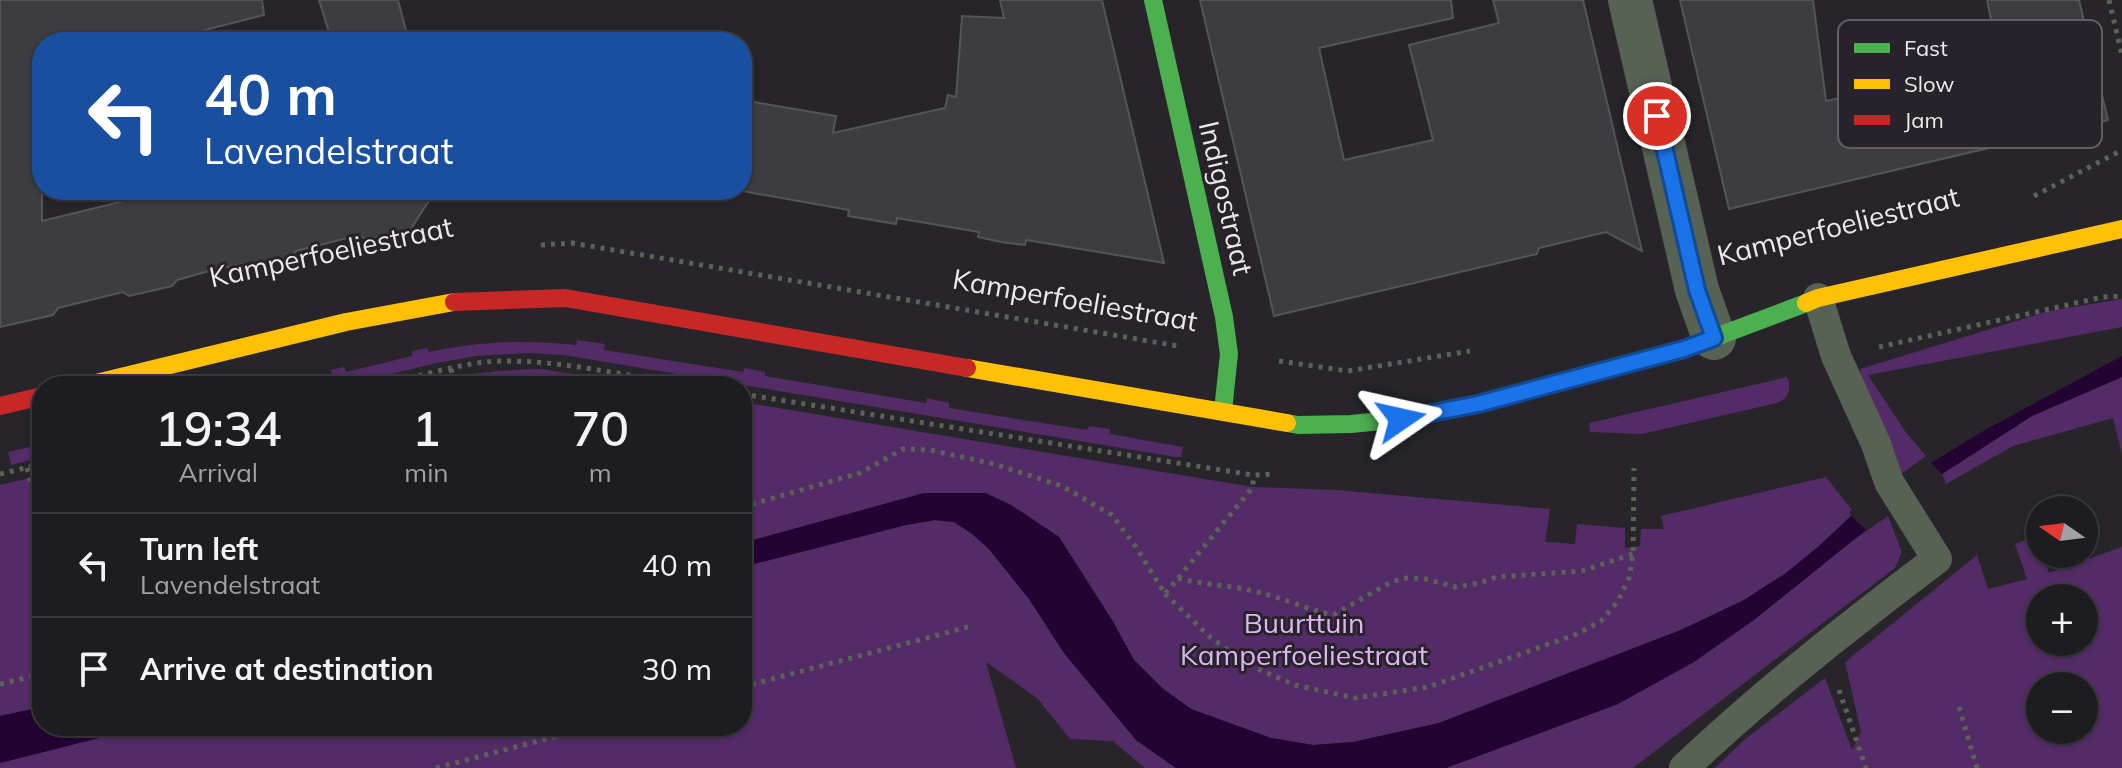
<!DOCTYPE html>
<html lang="en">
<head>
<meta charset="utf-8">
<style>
	:root { --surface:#1d1c1f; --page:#252528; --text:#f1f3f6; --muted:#a0a1a4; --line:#3b3a3d }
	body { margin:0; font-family:Mulish,sans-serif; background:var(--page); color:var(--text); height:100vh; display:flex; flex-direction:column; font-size:30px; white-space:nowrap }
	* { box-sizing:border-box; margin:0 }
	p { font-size:26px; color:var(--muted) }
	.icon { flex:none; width:44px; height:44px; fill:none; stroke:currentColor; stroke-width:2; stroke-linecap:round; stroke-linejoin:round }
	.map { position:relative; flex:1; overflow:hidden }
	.details { position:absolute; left:32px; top:376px; width:720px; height:360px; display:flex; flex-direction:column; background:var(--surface); border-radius:32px; box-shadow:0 2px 6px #0004,0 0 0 2px var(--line) }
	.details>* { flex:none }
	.hud { position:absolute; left:32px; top:32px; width:720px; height:168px; border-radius:32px; box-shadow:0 2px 6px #0004,0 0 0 2px var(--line); background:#1a4fa0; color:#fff; overflow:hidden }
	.needle { width:52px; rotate:284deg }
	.tools { position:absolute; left:2026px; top:496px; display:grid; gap:16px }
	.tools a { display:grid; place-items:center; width:72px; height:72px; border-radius:50%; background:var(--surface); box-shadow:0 2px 6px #0004,0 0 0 2px var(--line); font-size:40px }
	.pin { position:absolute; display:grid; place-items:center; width:68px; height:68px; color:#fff; margin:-34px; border:4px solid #fff; border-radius:50%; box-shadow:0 2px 8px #0007 }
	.me { position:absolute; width:88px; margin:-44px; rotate:79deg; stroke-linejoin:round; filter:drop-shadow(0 0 6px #0008) }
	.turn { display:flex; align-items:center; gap:28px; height:168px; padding:0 40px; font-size:36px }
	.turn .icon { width:104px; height:104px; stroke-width:2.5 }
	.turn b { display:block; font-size:56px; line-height:68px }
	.eta { display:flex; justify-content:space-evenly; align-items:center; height:136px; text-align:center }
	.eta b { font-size:48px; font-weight:600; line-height:56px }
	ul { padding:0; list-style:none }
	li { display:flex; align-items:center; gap:24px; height:104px; padding:0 40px; border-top:2px solid var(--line) }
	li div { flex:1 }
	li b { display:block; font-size:30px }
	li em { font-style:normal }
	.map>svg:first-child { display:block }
	.green { fill:#532b66; fill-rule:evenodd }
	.water { fill:#230332 }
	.building { fill:#3d3c3f; stroke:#565458; stroke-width:2 }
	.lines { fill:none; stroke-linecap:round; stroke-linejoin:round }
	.path { stroke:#5c625a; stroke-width:5; stroke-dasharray:4 6; stroke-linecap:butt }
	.lane { stroke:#576255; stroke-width:30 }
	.street { stroke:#576255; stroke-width:44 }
	.fast { stroke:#4caf50; stroke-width:18 }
	.slow { stroke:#ffc107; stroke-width:18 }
	.jam { stroke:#c62828; stroke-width:18 }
	.route-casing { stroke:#114b97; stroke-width:20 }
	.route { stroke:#1a73e8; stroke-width:14 }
	.labels { text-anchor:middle; stroke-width:6; stroke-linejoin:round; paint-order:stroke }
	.street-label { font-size:28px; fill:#ece9ee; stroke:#28232b }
	.park-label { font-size:28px; fill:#ddb5f3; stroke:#28232b }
	.key { fill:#28232b; stroke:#635e66; stroke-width:2 }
	.key-label { font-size:22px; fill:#ece9ee }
</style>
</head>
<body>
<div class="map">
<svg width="2122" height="768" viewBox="0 0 2122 768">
	<rect width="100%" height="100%" fill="#272529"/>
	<path class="green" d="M2122,299V327L1868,375L1905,431L1926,456L1901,474L1866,421L1860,369L2049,311Z
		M577,340L605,344L604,350L743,372L744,368L765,372V376L926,403L927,398L949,403V408L1087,430L1089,426L1110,429V434L1183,447L1181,457H1175L563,355L528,353L476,356L437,363L340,386H286L332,375L331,370L344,367L346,372L412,356V351L427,348L429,352C479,341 526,340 576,345Z
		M541,369L646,386H409C454,375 495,370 541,369Z
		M1787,377C1792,389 1789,398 1777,403L1642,434L1590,432L1589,423Z
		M2122,377V454L2113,418L2013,446L1946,484L1942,474L2032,416Z
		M742,402L1253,487L1336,490L1550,509L1545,542L1575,544L1577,524L1625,528V548L1640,546L1641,529H1664L1661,516L1826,477L1852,510L1849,512L1851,516L1818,547L1786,573L1744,600L1681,630L1439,723L1353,742L1313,745L1271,738L1191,709L1162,688L1134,660L1112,620L1059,537L1011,505L806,527L742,543Z
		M42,444V457L11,465L8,452Z
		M42,475V707L0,716V485Z
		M1888,516L1902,552L1895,568L1633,768H1446L1618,704Z
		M935,520L954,522L971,533L988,548L1029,599L1064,653L1136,740L1176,768H1145L1113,741L1070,739L1037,698L986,662L1016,768H0V763L146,726H742V567L906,525Z
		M2037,536L2040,554H2043L2049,573L2122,547V768H1715L1744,740L1825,678L1852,750L1861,732L1845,662L1977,555L1988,589L2027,579L2015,544ZM2040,598H2084V642H2040ZM2040,686H2084V730H2040Z"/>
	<path class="water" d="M2122,356V377L2032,416L1942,474L1931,463L1985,430Z
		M924,493H986L1011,505L1059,537L1112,620L1134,660L1162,688L1191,709L1271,738L1313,745L1353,742L1439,723L1681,630L1744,600L1786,573L1818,547L1851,516L1866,530L1754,620L1694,662L1618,704L1446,768H1176L1136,740L1064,653L1029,599L988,548L971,533L954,522L935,520L906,525L742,567V543Z
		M42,707V726H146L0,763V716Z"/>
	<path class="building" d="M0,0H262L264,15L158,42H42V221L169,190H436L410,230L367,240L359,235L296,251L291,258L248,268L242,264L209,271L177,280L172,286L129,296L123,292L58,308L53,315L0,327Z
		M319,0H398L409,42H332Z
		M1000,0H1102L1164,263L1026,240L1025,245L1001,242L978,237L979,232L897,218L896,224L848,216L849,210L742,191V100L836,116L833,133L945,108L948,95L956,97L962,16L1004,18Z
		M1200,0H1451L1453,18L1319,48L1344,160L1433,140L1409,45L1499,23L1493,0H1583L1642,251L1606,232L1539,248L1537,254L1274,316Z
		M1680,0H1813L1826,101L1958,71L1935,37L1992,24L1987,0H2079L2108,120L1729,209Z"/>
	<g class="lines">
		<path class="path" d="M2109,0L2122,55
			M2034,196L2122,150
			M541,245L572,243L1178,346
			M1879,347L2103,297L2122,296
			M1279,361L1348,371L1470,351
			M451,369L454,386
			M380,386C419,377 461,362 501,361C562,360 632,377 692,386
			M742,394L1253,475L1275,474
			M27,468L42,523
			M0,474L42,464
			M742,507L860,473L903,449L930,450L994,464L1062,486L1112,515L1136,547L1165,594L1253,487V475
			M1178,578C1203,585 1229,585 1253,591C1281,597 1306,609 1333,615L1391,582L1407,578L1426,579L1456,587L1480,583L1496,577L1582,571L1633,554
			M1165,594L1210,637L1232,653L1260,670L1295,685L1355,698L1428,687L1577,634L1601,621L1618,601L1629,578L1633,554L1634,468
			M0,684L42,674
			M742,687L968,627
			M1839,690L1866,768
			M1959,707L1977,768
			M436,768L595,726"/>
		<path class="lane" d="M1684,768C1763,693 1850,625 1937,559L1889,482L1876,444L1836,356L1818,298"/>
		<path class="street" d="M1630,0L1697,290L1714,338"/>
		<path class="fast" d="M1153,0L1224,317L1229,354L1223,411
			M1287,423L1298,425L1351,424L1401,419L1478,404L1684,349L1806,303"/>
		<path class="slow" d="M1806,303L1818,298L2122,229
			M967,368L1287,423
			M84,386L346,322L454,302"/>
		<path class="jam" d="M454,302L565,298L967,368
			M0,406L42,396"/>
	</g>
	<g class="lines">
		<defs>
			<path id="route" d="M1401,419L1478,404L1684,349L1714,338L1697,290L1657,116"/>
		</defs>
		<use href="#route" class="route-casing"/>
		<use href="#route" class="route"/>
	</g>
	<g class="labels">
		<g class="street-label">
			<text transform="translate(1226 198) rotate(77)" y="10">Indigostraat</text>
			<text transform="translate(1838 226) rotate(-14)" y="10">Kamperfoeliestraat</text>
			<text transform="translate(331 252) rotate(-12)" y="10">Kamperfoeliestraat</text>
			<text transform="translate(1075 300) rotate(10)" y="10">Kamperfoeliestraat</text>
		</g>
		<g class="park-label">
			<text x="1304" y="633">Buurttuin<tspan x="1304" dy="32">Kamperfoeliestraat</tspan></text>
		</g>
	</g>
	<rect x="1838" y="20" width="264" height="128" rx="12" class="key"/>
	<rect x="1854" y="43" width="36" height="10" fill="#4caf50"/>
	<rect x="1854" y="79" width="36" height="10" fill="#ffc107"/>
	<rect x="1854" y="115" width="36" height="10" fill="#c62828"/>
	<g class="key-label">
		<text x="1904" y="56">Fast</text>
		<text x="1904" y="92">Slow</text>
		<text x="1904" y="128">Jam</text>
	</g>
</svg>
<div class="tools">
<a><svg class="needle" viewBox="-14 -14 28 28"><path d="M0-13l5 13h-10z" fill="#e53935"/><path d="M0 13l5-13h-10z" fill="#a0a1a4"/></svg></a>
<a>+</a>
<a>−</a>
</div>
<div class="pin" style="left:1657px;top:116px;background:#d93025"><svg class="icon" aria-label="arrive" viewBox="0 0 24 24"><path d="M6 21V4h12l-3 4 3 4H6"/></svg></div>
<svg class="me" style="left:1401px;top:419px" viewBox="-20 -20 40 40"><path d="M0-17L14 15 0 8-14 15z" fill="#1a73e8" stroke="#fff" stroke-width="4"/></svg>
<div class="hud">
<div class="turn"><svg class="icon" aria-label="left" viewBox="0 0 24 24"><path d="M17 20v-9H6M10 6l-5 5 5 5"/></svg><div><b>40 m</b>Lavendelstraat</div></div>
</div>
<section class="details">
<div class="eta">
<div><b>19:34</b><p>Arrival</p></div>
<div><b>1</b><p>min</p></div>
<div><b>70</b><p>m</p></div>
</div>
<ul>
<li><svg class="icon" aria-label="left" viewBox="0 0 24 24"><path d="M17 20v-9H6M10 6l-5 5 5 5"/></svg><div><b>Turn left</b><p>Lavendelstraat</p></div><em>40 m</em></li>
<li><svg class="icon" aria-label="arrive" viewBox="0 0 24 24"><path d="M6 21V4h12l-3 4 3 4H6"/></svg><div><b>Arrive at destination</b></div><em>30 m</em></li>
</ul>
</section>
</div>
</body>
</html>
